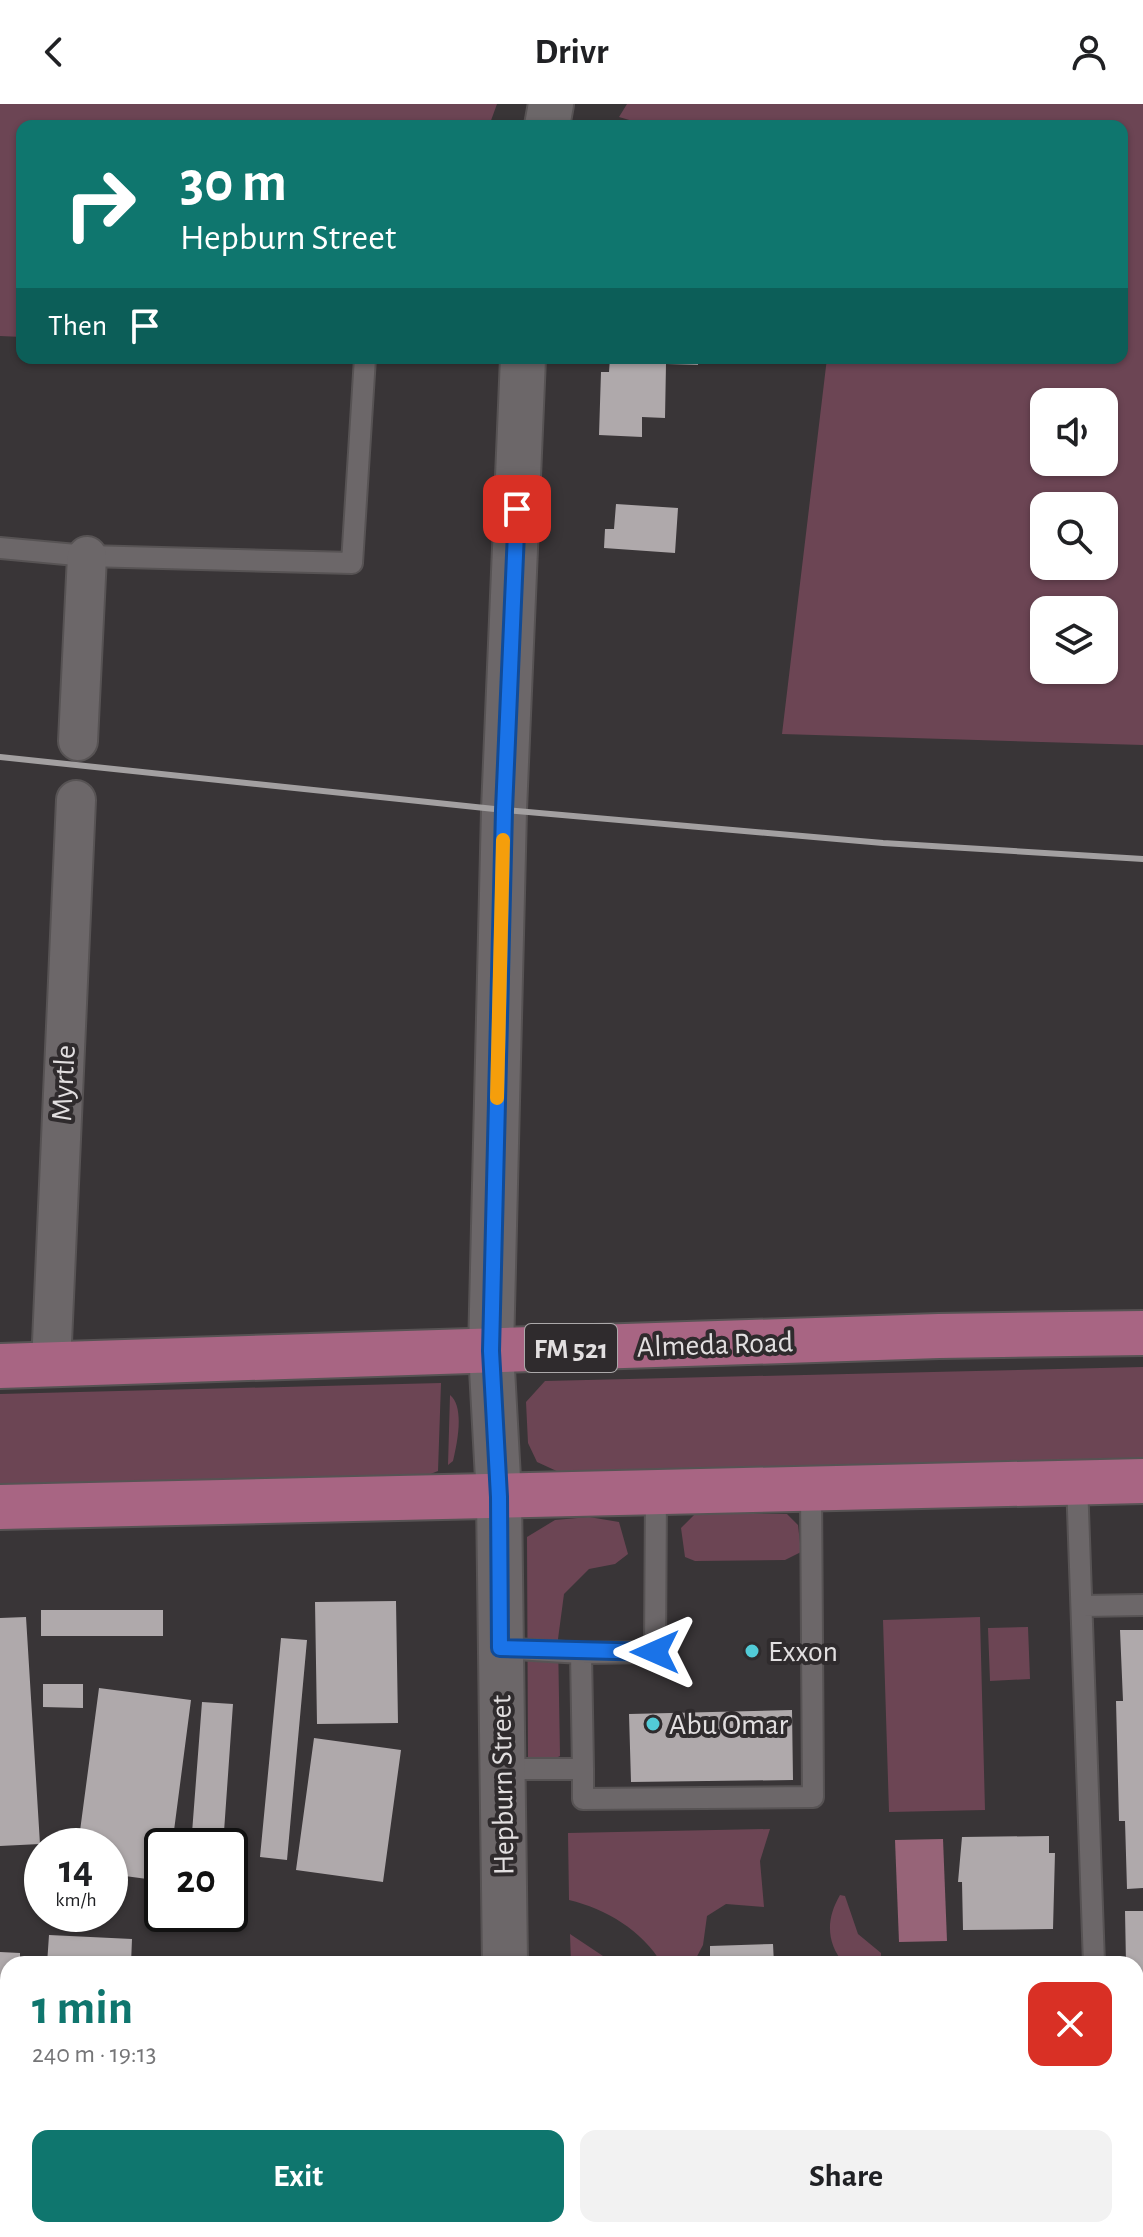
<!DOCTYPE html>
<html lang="en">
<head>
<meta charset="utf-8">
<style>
	:root { --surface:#fff; --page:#f2f2f2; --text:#202124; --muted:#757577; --accent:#0f766e }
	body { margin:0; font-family:"Alegreya Sans",sans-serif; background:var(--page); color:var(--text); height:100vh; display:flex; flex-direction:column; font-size:30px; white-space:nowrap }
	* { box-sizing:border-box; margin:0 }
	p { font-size:26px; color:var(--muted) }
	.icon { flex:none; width:44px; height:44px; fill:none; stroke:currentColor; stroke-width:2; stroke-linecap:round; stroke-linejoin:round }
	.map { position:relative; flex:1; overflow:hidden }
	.drawer { position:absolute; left:0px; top:1852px; width:1144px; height:282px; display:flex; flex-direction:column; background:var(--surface); border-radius:24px 24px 0 0; box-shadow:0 2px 6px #0004 }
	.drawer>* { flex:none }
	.guide { position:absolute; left:16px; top:16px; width:1112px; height:244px; border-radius:16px; box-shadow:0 2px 6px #0004; background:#0f766e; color:#fff; overflow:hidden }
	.controls { position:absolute; left:1030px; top:284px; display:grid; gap:16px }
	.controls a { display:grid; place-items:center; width:88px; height:88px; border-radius:16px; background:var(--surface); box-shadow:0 2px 6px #0004; font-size:40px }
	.speed { position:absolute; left:24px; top:1724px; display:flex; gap:16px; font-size:40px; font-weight:700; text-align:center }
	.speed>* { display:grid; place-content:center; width:104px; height:104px; border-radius:50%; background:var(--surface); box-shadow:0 2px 6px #0004; line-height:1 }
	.speed small { font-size:20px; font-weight:400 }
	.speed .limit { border:4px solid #111; border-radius:12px; background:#fff; color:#111 }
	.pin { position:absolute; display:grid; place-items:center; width:68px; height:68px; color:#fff; margin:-34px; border-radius:16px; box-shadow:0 4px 12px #0006 }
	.me { position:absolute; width:88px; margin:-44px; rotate:270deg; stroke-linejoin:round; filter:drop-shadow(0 0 6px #0008) }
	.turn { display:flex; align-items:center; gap:28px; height:168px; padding:0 32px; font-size:36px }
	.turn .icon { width:104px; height:104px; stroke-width:2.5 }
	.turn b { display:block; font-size:56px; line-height:68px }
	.then { display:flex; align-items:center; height:76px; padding:0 32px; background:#0003; gap:16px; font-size:30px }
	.round { display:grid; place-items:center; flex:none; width:84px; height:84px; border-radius:16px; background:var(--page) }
	.summary { display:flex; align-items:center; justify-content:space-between; height:136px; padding:0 32px }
	h1 { font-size:48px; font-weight:600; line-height:60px; color:var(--accent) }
	.button { display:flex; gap:16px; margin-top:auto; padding:16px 32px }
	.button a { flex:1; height:92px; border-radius:16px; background:var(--accent); color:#fff; font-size:32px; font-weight:600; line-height:92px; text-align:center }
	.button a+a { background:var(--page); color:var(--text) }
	header { display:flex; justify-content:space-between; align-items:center; height:104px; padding:0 32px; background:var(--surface); font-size:36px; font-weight:600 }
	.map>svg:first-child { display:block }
	.green { fill:#6c4554; fill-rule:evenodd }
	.water { fill:#976478 }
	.building { fill:#afa9ab }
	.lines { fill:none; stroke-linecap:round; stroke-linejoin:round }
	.service-casing { stroke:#575354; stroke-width:24 }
	.minor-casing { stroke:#575354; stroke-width:42 }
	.tertiary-casing { stroke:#575354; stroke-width:48 }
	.primary-casing { stroke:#575354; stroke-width:48 }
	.service { stroke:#6c6769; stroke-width:20 }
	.minor { stroke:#6c6769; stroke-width:38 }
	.tertiary { stroke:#6c6769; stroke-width:44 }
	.primary { stroke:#a86583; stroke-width:44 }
	.rail { stroke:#a3a0a1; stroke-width:6 }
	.route-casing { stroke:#114b97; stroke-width:20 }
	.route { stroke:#1a73e8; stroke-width:14 }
	.slow { stroke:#f59e0b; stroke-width:14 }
	.poi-dot { fill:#52cbd7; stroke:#2f2b2d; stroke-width:3 }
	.labels { text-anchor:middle; stroke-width:8; stroke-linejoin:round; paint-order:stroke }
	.shield { fill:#2f2b2d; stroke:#aca9aa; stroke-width:2 }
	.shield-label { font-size:28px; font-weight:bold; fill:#e2dfe0 }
	.street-label { font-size:30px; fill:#e2dfe0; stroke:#2f2b2d }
	.poi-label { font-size:30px; fill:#e2dfe0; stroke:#2f2b2d; text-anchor:start }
</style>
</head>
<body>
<header><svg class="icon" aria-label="back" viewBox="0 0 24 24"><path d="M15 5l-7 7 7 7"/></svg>Drivr<svg class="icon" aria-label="person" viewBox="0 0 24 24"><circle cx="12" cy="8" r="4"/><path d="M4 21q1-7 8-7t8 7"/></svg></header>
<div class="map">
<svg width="1143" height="2133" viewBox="0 0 1143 2133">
	<rect width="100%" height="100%" fill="#393537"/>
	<path class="green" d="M0,0H497L489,22H22V233L0,232Z
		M627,0H1143V641L782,630L827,254H1122V22H650L619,13ZM1044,298H1104V358H1044ZM1044,402H1104V462H1044ZM1044,506H1104V566H1044Z
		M1143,1263V1356L561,1369L537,1358L528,1339L526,1298L545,1277Z
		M441,1279L438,1367L428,1371L0,1383V1290Z
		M450,1291C465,1303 457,1340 453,1357L448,1361Z
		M695,1410H787L798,1421L801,1448L785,1456L695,1457L685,1453L681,1424Z
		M589,1413L619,1418L628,1450L615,1460L589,1465L564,1490L558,1535L560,1652L552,1656L528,1657L527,1433L555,1416Z
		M980,1513L985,1706L889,1708L883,1516Z
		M1028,1523L1030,1575L990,1577L988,1524Z
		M770,1725L760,1757L764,1803L726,1800L707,1812L703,1841L693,1860H662C642,1826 606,1805 569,1796L568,1729Z
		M840,1791L845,1792L858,1830L881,1849V1860H844C826,1838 826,1815 840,1791Z
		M570,1830L615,1860H571Z
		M828,2126H979V2133H828Z"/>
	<path class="water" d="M943,1735L947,1837L899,1838L895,1736Z"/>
	<path class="building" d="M610,254H698V261L666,260L665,314L642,313V333L599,331L601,268H609Z
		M616,400L678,404L675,449L604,444L605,425H614Z
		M396,1497L398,1619L317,1620L315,1498Z
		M41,1506H163V1532H41Z
		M26,1513L40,1740L0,1742V1514Z
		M1120,1526H1143V1784L1127,1785L1125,1717H1119L1116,1597H1123Z
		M281,1534L307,1536L287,1756L260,1753Z
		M43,1580H83V1604L43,1603Z
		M99,1584L191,1596L172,1742H162V1777L110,1770V1742H78Z
		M202,1598L233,1600L223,1742H191Z
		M792,1606L793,1676L631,1678L629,1610Z
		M314,1634L401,1646L383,1778L296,1766Z
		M1049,1732V1749H1055L1053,1825L963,1826L962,1778H958L962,1733Z
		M1125,1807H1143V2063H1136V1860H1126Z
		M49,1831L132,1835L131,1860H47Z
		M773,1840L774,1860H710V1842Z
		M0,1848L20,1849V1860H8V1944H0Z
		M4,1968H8V2000H6Z"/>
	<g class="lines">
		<defs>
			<path id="service" d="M0,444L87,452L352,459L365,254
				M1077,1378L1094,1860
				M1083,1502L1143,1501
				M500,1544L581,1549
				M501,1665H583L581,1549L655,1548L656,1389
				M583,1665V1695L813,1693L811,1384
				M1136,2092H1143"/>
			<path id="minor" d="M78,637L87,452
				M51,1261L76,696"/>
			<path id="tertiary" d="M547,22L551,0
				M505,1860L499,1393L491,1247L504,706L523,254
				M503,2133V2126"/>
			<path id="primary" d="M0,1262L939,1232L1143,1229
				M0,1403L1143,1377"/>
		</defs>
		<use href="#service" class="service-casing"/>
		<use href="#minor" class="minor-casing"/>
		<use href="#tertiary" class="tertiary-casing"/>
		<use href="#primary" class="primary-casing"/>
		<use href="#service" class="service"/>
		<use href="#minor" class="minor"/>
		<use href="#tertiary" class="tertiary"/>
		<use href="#primary" class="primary"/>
		<path class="rail" d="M0,653L504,706L883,739L1143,755"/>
	</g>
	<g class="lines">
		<defs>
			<path id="route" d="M517,405L504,706L491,1247L499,1393L500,1544L655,1548"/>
		</defs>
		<use href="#route" class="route-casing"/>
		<use href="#route" class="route"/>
		<path class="slow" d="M497,994L503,736"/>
	</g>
	<g class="poi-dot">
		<circle cx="752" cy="1547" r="8"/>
		<circle cx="653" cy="1620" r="8"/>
	</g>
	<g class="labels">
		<rect class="shield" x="525" y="1220" width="92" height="48" rx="6"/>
		<g class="shield-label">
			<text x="571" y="1254">FM 521</text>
		</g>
		<g class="street-label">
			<text transform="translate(63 979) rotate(-87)" y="10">Myrtle</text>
			<text transform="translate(715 1240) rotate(-2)" y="10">Almeda Road</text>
			<text transform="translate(502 1681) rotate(-91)" y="10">Hepburn Street</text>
		</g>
		<g class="poi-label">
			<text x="768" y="1557">Exxon</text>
			<text x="669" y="1630">Abu Omar</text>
		</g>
	</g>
</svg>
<div class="controls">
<a><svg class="icon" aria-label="sound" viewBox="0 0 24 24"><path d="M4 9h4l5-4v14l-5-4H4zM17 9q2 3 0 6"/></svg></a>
<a><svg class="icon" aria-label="search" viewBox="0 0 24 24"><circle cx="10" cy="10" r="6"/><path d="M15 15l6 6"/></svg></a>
<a><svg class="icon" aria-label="layers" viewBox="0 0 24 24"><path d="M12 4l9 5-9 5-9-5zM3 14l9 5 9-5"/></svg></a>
</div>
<div class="speed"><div>14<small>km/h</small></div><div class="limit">20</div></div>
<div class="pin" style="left:517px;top:405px;background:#d93025"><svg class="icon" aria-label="arrive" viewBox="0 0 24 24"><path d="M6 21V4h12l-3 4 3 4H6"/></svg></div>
<svg class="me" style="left:655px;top:1548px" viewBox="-20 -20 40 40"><path d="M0-17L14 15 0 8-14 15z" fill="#1a73e8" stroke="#fff" stroke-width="4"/></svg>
<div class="guide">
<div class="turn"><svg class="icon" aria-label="right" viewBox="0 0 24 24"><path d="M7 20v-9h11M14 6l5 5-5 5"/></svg><div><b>30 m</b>Hepburn Street</div></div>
<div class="then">Then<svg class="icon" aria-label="arrive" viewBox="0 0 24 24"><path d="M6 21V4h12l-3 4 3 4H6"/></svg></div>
</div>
<section class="drawer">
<div class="summary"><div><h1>1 min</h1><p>240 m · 19:13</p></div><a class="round" style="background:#d93025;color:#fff"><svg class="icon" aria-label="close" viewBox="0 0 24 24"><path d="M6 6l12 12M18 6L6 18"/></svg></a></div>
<div class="button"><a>Exit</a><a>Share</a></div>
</section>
</div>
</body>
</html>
